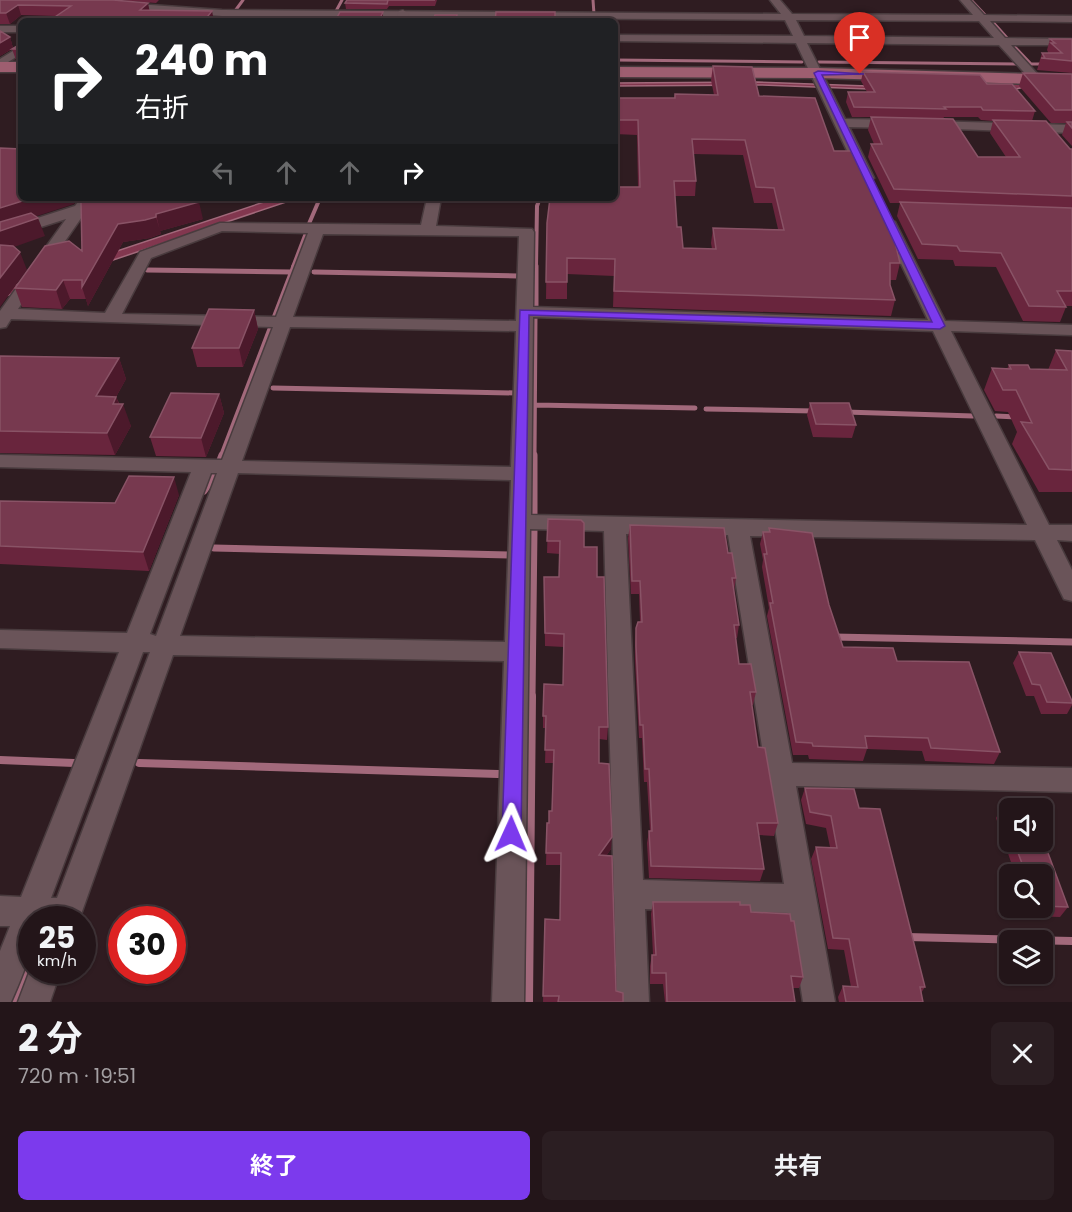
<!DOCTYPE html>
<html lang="ja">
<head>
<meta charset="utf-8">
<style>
	:root { --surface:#231519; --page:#2b1e22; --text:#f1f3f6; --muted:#a39fa2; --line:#403438; --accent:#7c3aed }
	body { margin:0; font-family:Poppins,"Noto Sans JP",sans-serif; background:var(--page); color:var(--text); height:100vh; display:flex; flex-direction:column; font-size:22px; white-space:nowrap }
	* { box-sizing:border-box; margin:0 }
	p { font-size:20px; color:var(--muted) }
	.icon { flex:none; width:33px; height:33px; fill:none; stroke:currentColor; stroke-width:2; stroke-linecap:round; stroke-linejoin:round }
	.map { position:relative; height:1002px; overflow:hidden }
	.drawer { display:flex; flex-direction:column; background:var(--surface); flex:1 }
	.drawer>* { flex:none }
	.hud { position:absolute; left:18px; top:18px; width:600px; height:183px; border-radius:9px; box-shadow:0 2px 4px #0004,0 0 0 2px var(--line); background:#202124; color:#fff; overflow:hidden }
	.fabs { position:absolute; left:999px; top:798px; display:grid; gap:12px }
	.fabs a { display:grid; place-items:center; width:54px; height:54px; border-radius:9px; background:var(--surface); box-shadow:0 2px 4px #0004,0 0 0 2px var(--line); font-size:30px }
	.speed { position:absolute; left:18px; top:906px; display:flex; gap:12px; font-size:30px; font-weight:700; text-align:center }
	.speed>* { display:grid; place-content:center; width:78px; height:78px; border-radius:50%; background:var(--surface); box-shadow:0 2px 4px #0004,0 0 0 2px var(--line); line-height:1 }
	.speed small { font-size:15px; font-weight:400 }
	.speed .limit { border:9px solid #d22; background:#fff; color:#111 }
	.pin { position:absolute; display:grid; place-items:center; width:51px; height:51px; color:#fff; margin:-62px -26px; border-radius:50% 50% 50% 0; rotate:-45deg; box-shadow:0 0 6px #0007 }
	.pin .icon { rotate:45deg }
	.me { position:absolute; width:66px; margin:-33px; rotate:1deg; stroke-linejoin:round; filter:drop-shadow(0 0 4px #0008) }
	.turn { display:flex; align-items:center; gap:21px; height:126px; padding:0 18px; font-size:27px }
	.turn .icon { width:78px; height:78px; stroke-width:2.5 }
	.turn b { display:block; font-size:42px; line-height:51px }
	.lanes { display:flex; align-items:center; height:57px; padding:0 18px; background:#0003; justify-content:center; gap:30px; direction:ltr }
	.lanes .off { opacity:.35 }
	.round { display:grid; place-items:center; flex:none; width:63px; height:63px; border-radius:9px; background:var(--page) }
	.summary { display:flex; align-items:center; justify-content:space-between; height:102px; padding:0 18px }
	h1 { font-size:36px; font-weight:700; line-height:45px }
	.action { display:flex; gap:12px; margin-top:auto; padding:12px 18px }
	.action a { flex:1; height:69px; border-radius:9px; background:var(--accent); color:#fff; font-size:24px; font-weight:700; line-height:69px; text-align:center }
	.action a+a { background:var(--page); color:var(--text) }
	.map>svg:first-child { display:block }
	.water { fill:#82374f; stroke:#a2697b; stroke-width:1.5 }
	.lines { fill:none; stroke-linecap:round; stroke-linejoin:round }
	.stream-far4 { stroke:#a2697b; stroke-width:3 }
	.stream-far3 { stroke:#a2697b; stroke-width:4 }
	.stream-far2 { stroke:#a2697b; stroke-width:5 }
	.stream-far1 { stroke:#a2697b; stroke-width:7 }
	.stream { stroke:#a2697b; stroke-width:8 }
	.minor-casing { stroke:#493b3e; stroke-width:3 }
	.tertiary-casing { stroke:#493b3e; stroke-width:2 }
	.primary-casing { stroke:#493b3e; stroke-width:3 }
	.minor { fill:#6a5459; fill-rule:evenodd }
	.tertiary { fill:#6a5459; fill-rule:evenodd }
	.primary { fill:#9e5e70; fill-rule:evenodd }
	.wall { fill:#69253d; fill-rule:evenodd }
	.shaded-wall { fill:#4c192b }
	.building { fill:#77394f; stroke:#895366; stroke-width:1.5; fill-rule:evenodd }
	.route { fill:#7c3aed; stroke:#51269a; stroke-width:1.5 }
</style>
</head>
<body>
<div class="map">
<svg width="1072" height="1002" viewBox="0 0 1072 1002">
	<rect width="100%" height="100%" fill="#2f1c21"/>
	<path class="water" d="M758,82L924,88L1004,87L1020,82L1072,88L1029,86L1008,91H922L761,85L615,86V83Z
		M276,198H298L0,298V290Z"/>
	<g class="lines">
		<path class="stream-far4" d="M593,0L594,14
			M971,0L987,17
			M235,11L243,0
			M335,13L342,0
			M991,20L1008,39
			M227,21L232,15
			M1012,44L1031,64
			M615,60L802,62
			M819,62L1019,64
			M1030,64H1047"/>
		<path class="stream-far3" d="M308,226L320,198
			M293,267L306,233
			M536,267L537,206L540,198"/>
		<path class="stream-far2" d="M147,270L291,272
			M314,272L518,276
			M536,307V266
			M274,318L294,266
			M273,388L516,393
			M535,405L695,408
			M706,409L814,411
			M845,412L973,416
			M996,416L1017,417
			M221,457L270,329
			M534,457L535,317"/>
		<path class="stream-far1" d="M204,491L213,478L222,455
			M534,515V455
			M214,548L509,555
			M834,637L1072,642
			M532,697L534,529"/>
		<path class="stream" d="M0,760L74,763
			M139,763L498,774
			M907,937L1072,941
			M13,1002L32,953
			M529,1002L532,696"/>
		<defs>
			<path id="minor" d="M770,0H780L792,14L973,15L960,0H970L984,15L1072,16V22L990,21L1005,38L1072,39V45H1011L1042,79L1036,82L1032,81L999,45L807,43L845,119L897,120L903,124L897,128L849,127L874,178L867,182L860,178L796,43L615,41V35L793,36L785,20L222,16L122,9L117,6L122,3L222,10L781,14ZM796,20L979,21L994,38L804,36Z
				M0,26H21V32H0Z
				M21,46V54L0,67V59Z
				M929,121L1072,125V133L925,128V122Z
				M81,198H95L18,309L105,313L140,252L220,223L421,225L427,198H441L436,226L532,229L534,232L533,307L928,320L881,222L888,218L895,222L945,321L1072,325V335L951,331L1049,525H1072V541L1057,540L1072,570V601L1064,599L1035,540L750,536L792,763L1072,768V792L796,786L835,1002H803L789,913L645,909L649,1002H617L604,531L530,529L524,1002H492L504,661L173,655L79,920H32C32,955 25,970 11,1002H0V951L10,926H0V896L21,897L119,652L0,648V630L127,633L191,472L0,467V455L222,460L273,327L11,319L6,327L0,328V311L66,219L0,240V230L75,206ZM222,231L308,233L276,317L122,314L151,258ZM323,234L519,236L516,321L293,317ZM533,317L933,331L1027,525L531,515ZM290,327L516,331L511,467L242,461ZM211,473H217L156,636L150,634ZM238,473L511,480L505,642L180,636ZM626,534L728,535L784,884L643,880ZM143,652H150L57,898H51Z
				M32,965V970H61L50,1002H18Z"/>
			<path id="tertiary" d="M403,10L409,14L407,21H395L399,11Z"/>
			<path id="primary" d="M0,62H21V72H0Z
				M615,67L817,68L1072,75V85L817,78L615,77Z"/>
		</defs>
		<use href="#minor" class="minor-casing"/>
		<use href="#tertiary" class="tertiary-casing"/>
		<use href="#primary" class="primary-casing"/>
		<use href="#minor" class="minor"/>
		<use href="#tertiary" class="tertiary"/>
		<use href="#primary" class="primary"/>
	</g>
	<path class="wall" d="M0,0L150,10L56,16L21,15L10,24H0Z
		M118,0H159L156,3Z
		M347,0H437L435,6H389L387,9H346L345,3Z
		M10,37L13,48L19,45L21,40V60H16L12,49L0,56Z
		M1050,39H1072V73L1037,70L1042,53H1048V52L1047,50Z
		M713,66L759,96L834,151L902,242L898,257L900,263L896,280H890V285L895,300L891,316L613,307L614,276L567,274V299H546L547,223L638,187L637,135L615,134V98H674L675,94L714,95L711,80ZM693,154L743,155L754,203H772L778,229L713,228L711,243L712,249L683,248L677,227L675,196H695L696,181Z
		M863,72L987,84L1035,111L1032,121L1070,149H1072V306H1066V307L1060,322L1023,321L996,267L955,266L953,260L918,259L897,216L900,203H890L868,157L871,144H874L868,130L871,117H852L846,102L848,92H867L861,81ZM944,117H978L981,120L993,121L990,133L1006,157H978L943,119Z
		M1023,73L1072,74V146L1062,135L1066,123H1051L1019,86Z
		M85,198L203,219L160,231L161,234L150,238L123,242L88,306L86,299H70L62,309L22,307L15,288L82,251Z
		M254,310L258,329L243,367H197L192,348Z
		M1056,350L1072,351V492H1039L1012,444L1017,432L1008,412L995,411L984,390L992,368L1007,369L1009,365L1030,369L1048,370Z
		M0,356L119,358L126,379L116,397L131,426L115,455L0,453Z
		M219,394L224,413L206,457L156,456L150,437Z
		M810,403L856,425L852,438L813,437L807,415Z
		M179,495L149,571L0,564V501L115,503Z
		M548,519L584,547L597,577L608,727L607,740L599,739V763L611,849L606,856L616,991L623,1002H543L545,919L560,920L561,865H546L547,823H549L552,811L553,763H545L546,728H543V716L563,685L564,647L545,646L544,577H559L560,554L547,553Z
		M630,525L728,553L736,578L734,591L739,625L737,638H736L739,664L756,692L753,705H751L758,747L778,823L774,836L759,835L764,869L760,881L649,878L647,843L649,831H650L647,782H644L642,738H639L635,660V642L636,628L640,622L639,594H631L628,538Z
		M769,528L829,605L843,647L897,661L1000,752L994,764L925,761L922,751L867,749L863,761L809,759L808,755H793L767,616L769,608L762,567L763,560L760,544L763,532H769Z
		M1019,652L1072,701V705L1067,714H1041L1034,696H1026L1013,663Z
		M805,788L859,808L925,987L921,993L923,1002H839L838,997L843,986L851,987L844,950L828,949L811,859L816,847H830L826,828L806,824L801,800Z
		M1002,807L1010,808V842H1038L1042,853L1068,907L1060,917L1030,916L1027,908H1042V874H1015L996,818Z
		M653,902L740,905L751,912L803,977L799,988H793L795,1002H665L663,984H650V966L652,955H653L651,914Z"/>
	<path class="shaded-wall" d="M148,3L150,13L140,10Z
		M18,5L21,15L10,24L6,13Z
		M212,11L214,21H204Z
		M383,12V21H379Z
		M10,37L13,48L0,56V43Z
		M32,198H79L74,204L0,228V208Z
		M199,202L203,219L160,231L156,214Z
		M156,217L161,234L150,238L123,242L88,306L82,287L118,224Z
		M38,218L45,236L0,252V231Z
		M20,252L27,270L0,307V278Z
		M63,280L70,299L62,309L56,290Z
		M254,310L258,329L243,367L239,348Z
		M119,358L126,379L104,418L96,396Z
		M219,394L224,413L206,457L201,438Z
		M116,397L121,409L123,404L131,426L115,455L107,433L113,404Z
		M174,477L179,495L149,571L143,552Z
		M612,837L611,849L598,867L599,855Z"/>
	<path class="building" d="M0,0H113L148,3L140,10L212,11L204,21H49L71,6L18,5L6,13H0Z
		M347,0H435H388L387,4L345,3Z
		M340,12H383L379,21H335Z
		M496,12H555V21H495Z
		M435,15H457L456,21H433Z
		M0,31L10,37L0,43Z
		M1050,39H1072V61L1041,58H1045L1042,53H1062L1051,43H1055Z
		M20,40H21V53H20L19,49H12L19,45Z
		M713,66L752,67L759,96L815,98L834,151H857L902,242H895L900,263H890V285L895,300L614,291L615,259L567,258V282H546L547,223L550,198H615V187H640L638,120H615V98H675V94L718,95ZM692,139L745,140L756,187L774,188L784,230L713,228L716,249L683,248L681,227H677L674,181H696Z
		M863,72L980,75L987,84H1012L1035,111L983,110L981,107H944L946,109L854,107L848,92H875Z
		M1023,73L1072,74V110H1055Z
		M871,117L953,119L978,157H1020L993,120L1046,121L1070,149H1072V196L894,189L871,144H882Z
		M1067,122H1072V128Z
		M0,148L21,149V198H32L0,208Z
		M85,198H198L199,202L156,214V217L145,220L118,224L82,287V280H63L56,290L15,288L45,246L69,241L82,251L81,203Z
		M900,202L1072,208V291H1057L1066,307L1029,306L1001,253L960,251L957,246L922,244Z
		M31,213L38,218L0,231V222Z
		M0,245L13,246L20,252L0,278Z
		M209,309L254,310L239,348H192Z
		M1056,350L1072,351V470L1049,469L1021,422L1032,423L1016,390H1003L992,368L1011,369L1009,365H1028L1030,369L1067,370Z
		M0,356L119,358L96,396L116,397L113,404H123L107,433L0,431Z
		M171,393L219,394L201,438L150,437Z
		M810,403H849L856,425L816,424Z
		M129,476L174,477L143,552L0,546V501L115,503Z
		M548,519L581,520L584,523V547H597V577H604L608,727H599V763L609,764L612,837L599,855L612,856L616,991L623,993V1002H558L559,996H543L545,919L560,920L561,853H546L547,823H549V811H552L554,750H545L546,716H543L544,684L563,685L564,634L545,633L544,577H559L560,541H547Z
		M630,525L724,528L728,553H732L736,578H732L739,625H734L739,664H751L756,692H750L758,747L765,748L778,823H757L764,869L651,866L649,831H652L649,769H645L643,725H640L636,646V628L638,622H642L640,581H632Z
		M769,528L812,533L829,605L843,647L893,648L897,661L969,662L1000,752L931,748L928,738L865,736L867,748L813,746L812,743L796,742L770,603H773L764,554H767L763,532H770Z
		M1019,652L1051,653L1072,701V703L1047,702L1040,685L1032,684Z
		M805,788L854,789L859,808L880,809L925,987H920L923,1002H846L843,986L858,987L849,939L833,938L816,847L837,848L831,816L810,812Z
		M1002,807H1026V808H1010V828Z
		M1014,842H1038L1042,853H1048L1068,907L1042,906V874H1026Z
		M653,902H740V905H750L751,912L790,914L791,921H794L803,977L791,976L795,1002H667L666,973H652V955H656Z"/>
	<path class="route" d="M818,71L864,74L822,75L945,326L940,329L529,315L521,834L518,840L511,842L505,840L502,834L520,310L932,322L814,73Z"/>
</svg>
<div class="fabs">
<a><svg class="icon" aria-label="sound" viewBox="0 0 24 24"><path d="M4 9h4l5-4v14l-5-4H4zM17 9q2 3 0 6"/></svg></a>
<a><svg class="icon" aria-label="search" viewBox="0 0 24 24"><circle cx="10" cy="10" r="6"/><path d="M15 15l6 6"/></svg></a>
<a><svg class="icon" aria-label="layers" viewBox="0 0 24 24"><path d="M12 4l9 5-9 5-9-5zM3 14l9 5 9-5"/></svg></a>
</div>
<div class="speed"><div>25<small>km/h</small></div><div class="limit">30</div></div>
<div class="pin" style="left:860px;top:74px;background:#d93025"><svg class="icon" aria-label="arrive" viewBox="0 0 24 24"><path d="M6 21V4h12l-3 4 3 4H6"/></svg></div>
<svg class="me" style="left:511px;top:834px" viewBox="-20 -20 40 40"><path d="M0-17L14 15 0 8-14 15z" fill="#7c3aed" stroke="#fff" stroke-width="4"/></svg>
<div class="hud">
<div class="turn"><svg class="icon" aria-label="right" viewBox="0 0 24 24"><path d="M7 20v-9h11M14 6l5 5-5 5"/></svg><div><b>240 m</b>右折</div></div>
<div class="lanes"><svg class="icon off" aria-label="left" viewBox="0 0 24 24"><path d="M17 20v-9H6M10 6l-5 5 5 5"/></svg><svg class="icon off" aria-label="ahead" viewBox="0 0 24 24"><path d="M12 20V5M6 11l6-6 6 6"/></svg><svg class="icon off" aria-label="ahead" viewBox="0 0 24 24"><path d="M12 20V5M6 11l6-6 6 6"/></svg><svg class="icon" aria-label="right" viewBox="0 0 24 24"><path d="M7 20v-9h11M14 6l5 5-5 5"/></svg></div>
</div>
</div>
<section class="drawer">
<div class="summary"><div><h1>2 分</h1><p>720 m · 19:51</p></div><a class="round"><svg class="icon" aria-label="close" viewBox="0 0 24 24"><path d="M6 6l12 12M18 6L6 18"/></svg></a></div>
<div class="action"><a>終了</a><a>共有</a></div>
</section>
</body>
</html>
